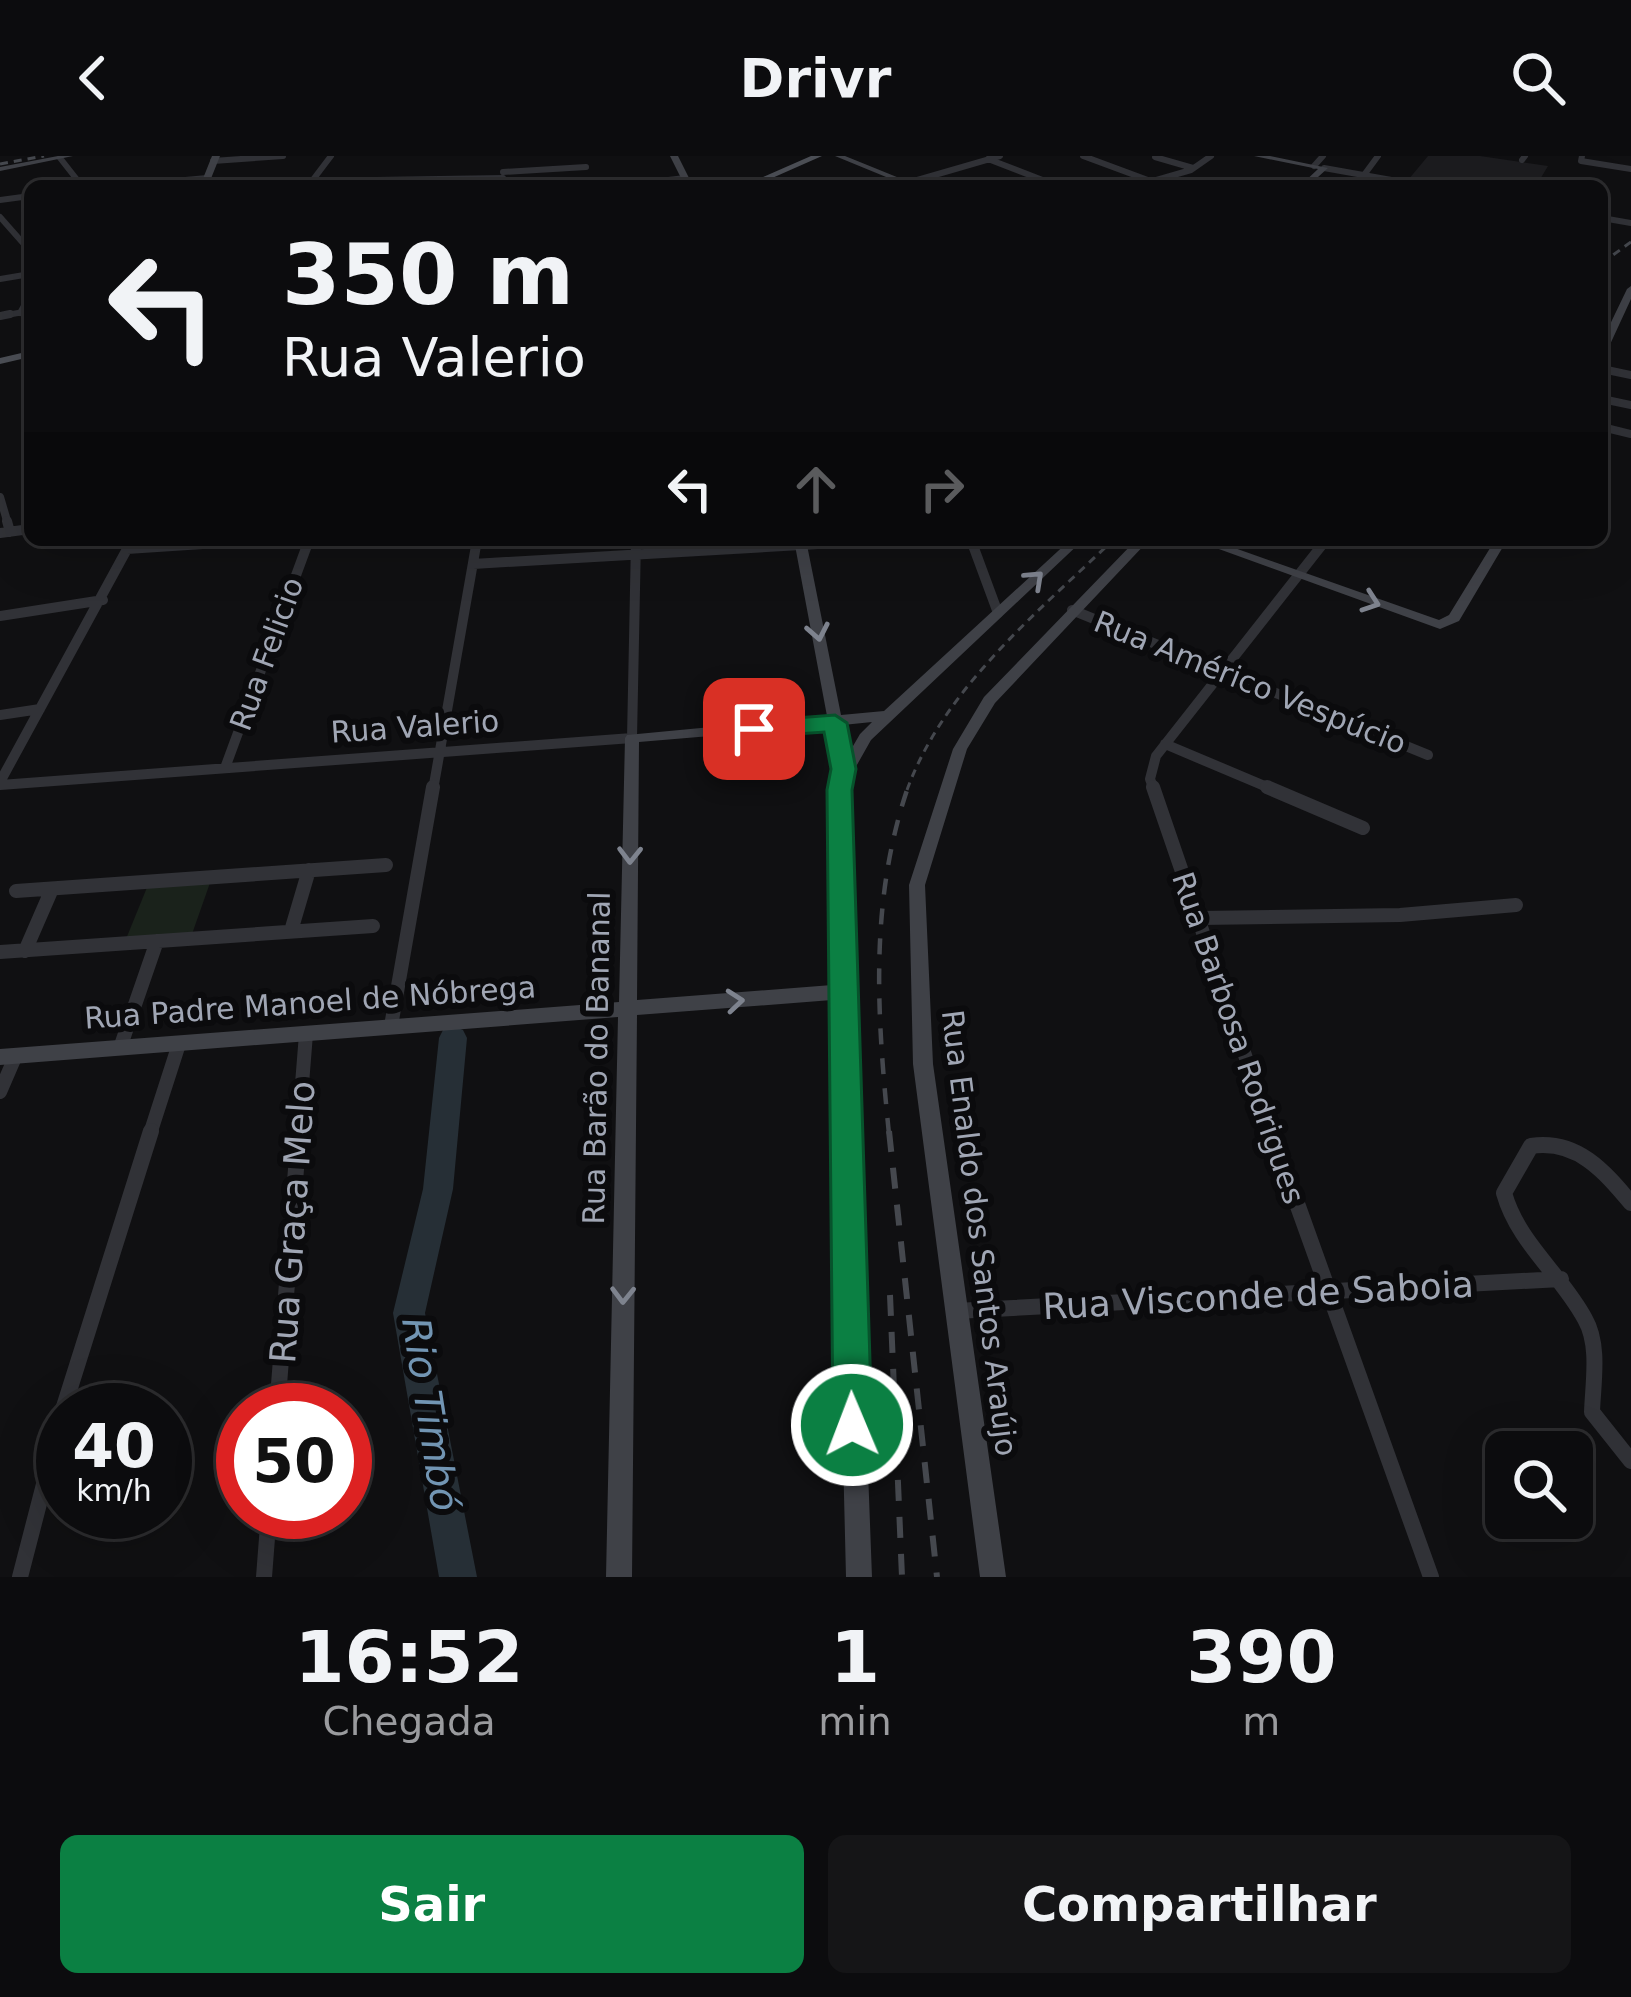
<!DOCTYPE html>
<html lang="pt">
<head>
<meta charset="utf-8">
<style>
	:root { --surface:#0c0c0e; --page:#151517; --text:#f1f3f6; --muted:#9a9b9e; --line:#2c2c2e; --accent:#0b8043 }
	body { margin:0; font-family:"DejaVu Sans",sans-serif; background:var(--page); color:var(--text); height:100vh; display:flex; flex-direction:column; font-size:45px; white-space:nowrap }
	* { box-sizing:border-box; margin:0 }
	p { font-size:39px; color:var(--muted) }
	.icon { flex:none; width:66px; height:66px; fill:none; stroke:currentColor; stroke-width:2; stroke-linecap:round; stroke-linejoin:round }
	.map { position:relative; height:1421px; overflow:hidden }
	.sheet { display:flex; flex-direction:column; background:var(--surface); flex:1 }
	.sheet>* { flex:none }
	.banner { position:absolute; left:24px; top:24px; width:1584px; height:366px; border-radius:18px; box-shadow:0 12px 48px #0002,0 0 0 3px var(--line); background:#0c0c0e; color:var(--text); overflow:hidden }
	.buttons { position:absolute; left:1485px; top:1275px; display:grid; gap:24px }
	.buttons a { display:grid; place-items:center; width:108px; height:108px; border-radius:18px; background:var(--surface); box-shadow:0 12px 48px #0002,0 0 0 3px var(--line); font-size:60px }
	.speed { position:absolute; left:36px; top:1227px; display:flex; gap:24px; font-size:60px; font-weight:700; text-align:center }
	.speed>* { display:grid; place-content:center; width:156px; height:156px; border-radius:50%; background:var(--surface); box-shadow:0 12px 48px #0002,0 0 0 3px var(--line); line-height:1 }
	.speed small { font-size:30px; font-weight:400 }
	.speed .limit { border:18px solid #d22; background:#fff; color:#111 }
	.pin { position:absolute; display:grid; place-items:center; width:102px; height:102px; color:#fff; margin:-51px; border-radius:24px; box-shadow:0 6px 18px #0006 }
	.me { position:absolute; width:132px; margin:-66px; rotate:359deg; stroke-linejoin:round; filter:drop-shadow(0 0 9px #0008) }
	.turn { display:flex; align-items:center; gap:42px; height:252px; padding:0 60px; font-size:54px }
	.turn .icon { width:156px; height:156px; stroke-width:2.5 }
	.turn b { display:block; font-size:84px; line-height:102px }
	.lanes { display:flex; align-items:center; height:114px; padding:0 60px; background:#0003; justify-content:center; gap:60px; direction:ltr }
	.lanes .off { opacity:.35 }
	.eta { display:flex; justify-content:space-evenly; align-items:center; height:204px; text-align:center }
	.eta b { font-size:72px; font-weight:600; line-height:84px }
	.cta { display:flex; gap:24px; margin-top:auto; padding:24px 60px }
	.cta a { flex:1; height:138px; border-radius:18px; background:var(--accent); color:#fff; font-size:48px; font-weight:600; line-height:138px; text-align:center }
	.cta a+a { background:var(--page); color:var(--text) }
	header { display:flex; justify-content:space-between; align-items:center; height:156px; padding:0 60px; background:var(--surface); font-size:54px; font-weight:600 }
	.map>svg:first-child { display:block }
	.built { fill:#1c1c1f }
	.green { fill:#1a221b }
	.lines { fill:none; stroke-linecap:round; stroke-linejoin:round }
	.river { fill:#262f36; fill-rule:evenodd }
	.street-far4 { stroke:#313237; stroke-width:6 }
	.street-far3 { stroke:#313237; stroke-width:8 }
	.street-far2 { stroke:#313237; stroke-width:10 }
	.street-far1 { stroke:#313237; stroke-width:14 }
	.street { stroke:#313237; stroke-width:16 }
	.secondary { fill:#3f4147; fill-rule:evenodd }
	.primary { fill:#4c4f56; fill-rule:evenodd }
	.rail-far2 { stroke:#45484e; stroke-width:3; stroke-dasharray:8 6; stroke-linecap:butt }
	.rail-far1 { stroke:#45484e; stroke-width:4.5; stroke-dasharray:16 14; stroke-linecap:butt }
	.rail { stroke:#45484e; stroke-width:6; stroke-dasharray:21 16; stroke-linecap:butt }
	.oneway { stroke:#7e838e }
	.route { fill:#0b8043; stroke:#07532c; stroke-width:3 }
	.labels { text-anchor:middle; stroke-width:12; stroke-linejoin:round; paint-order:stroke }
	.street-label { font-size:30px; fill:#a0a6b4; stroke:#0b0b0d }
	.near-street-label { font-size:36px; fill:#a0a6b4; stroke:#0b0b0d }
	.near-water-label { font-size:39px; font-style:italic; fill:#7295b3; stroke:#0b0b0d }
</style>
</head>
<body>
<header><svg class="icon" aria-label="back" viewBox="0 0 24 24"><path d="M15 5l-7 7 7 7"/></svg>Drivr<svg class="icon" aria-label="search" viewBox="0 0 24 24"><circle cx="10" cy="10" r="6"/><path d="M15 15l6 6"/></svg></header>
<div class="map">
<svg width="1631" height="1421" viewBox="0 0 1631 1421">
	<rect width="100%" height="100%" fill="#101012"/>
	<path class="built" d="M1428,0H1480L1548,10L1536,30H1438L1408,24Z"/>
	<path class="green" d="M211,724L192,778L126,783L148,729Z"/>
	<g class="lines">
		<path class="river" d="M453,870L463,874L467,882L453,1033L425,1157L477,1421H439L393,1157L423,1033L439,882L443,874Z"/>
		<path class="street-far4" d="M1083,0L1164,30
			M1582,0L1581,5L1631,13
			M1155,1L1193,12
			M60,2L82,30
			M988,3L1058,30
			M1522,4L1525,0
			M213,5L283,0
			M1314,10L1323,0
			M1324,12L1425,30
			M503,16L586,11
			M1364,19L1378,0
			M313,25L503,22
			M1153,25L1191,14L1211,0
			M907,27L1000,0
			M309,29L331,0
			M121,30L207,22
			M543,30H596
			M618,30L685,22
			M0,44L30,40
			M0,61L30,95
			M1602,62L1631,67
			M0,123L30,118
			M20,157L30,139
			M0,160L30,155"/>
		<path class="street-far3" d="M0,160L10,158
			M1602,213L1631,219
			M1602,243L1631,249
			M1602,271L1631,278
			M0,341L8,368"/>
		<path class="street-far2" d="M7,365L10,376
			M0,377L30,373
			M971,384L998,457
			M127,393L265,384
			M473,408L887,384
			M1072,454L1428,599
			M0,460L103,444
			M0,559L40,553
			M1165,588L1274,634
			M225,612L309,384
			M0,626L132,384
			M0,629L632,582L636,384
			M433,634L477,384
			M1154,634L1150,623L1156,600L1326,384"/>
		<path class="street-far1" d="M1153,631L1272,978
			M1267,631L1363,672
			M16,735L386,709
			M1200,762L1400,759L1516,749
			M291,775L309,714
			M25,795L52,733
			M0,796L373,770
			M391,870L433,631
			M120,892L157,785
			M0,936L16,899
			M150,978L179,888
			M298,978L306,878"/>
		<path class="street" d="M1271,975L1431,1421
			M1631,1047C1604,1015 1577,983 1531,990L1504,1037C1518,1087 1561,1118 1585,1163C1600,1189 1593,1227 1592,1256L1631,1305
			M956,1155L1561,1123
			M63,1254L151,975
			M277,1254L299,975
			M20,1421L63,1255
			M264,1421L269,1356"/>
		<path class="secondary" d="M58,0H73L0,15V11Z
			M212,0H220L208,30H200Z
			M670,0H678L693,30H685Z
			M835,0H845L919,30H908Z
			M1254,0H1270L1328,12L1308,30H1300L1318,13Z
			M1631,130V143L1607,195L1602,198V185L1627,133Z
			M794,384H806L841,559L884,555L1070,384H1083L871,584L849,623L850,836L872,1421H846L832,844L637,859L632,1421H606L618,861L0,909V893L619,846L625,582L627,579L827,560ZM872,566L860,578L849,597L843,569ZM829,570L838,615L833,623L832,829L637,844L639,586Z
			M1136,384H1149L995,547L967,593L925,729L933,908L1006,1421H980L913,908L909,729L953,593L984,541Z
			M1194,384H1212L1439,464L1449,459L1495,384H1507L1459,465L1440,473Z"/>
		<path class="primary" d="M811,0H822L754,30H743Z
			M30,195V201L0,208V202Z"/>
		<path class="rail-far2" d="M0,8L44,0
			M1602,107L1631,86
			M907,634C944,532 1037,457 1113,384"/>
		<path class="rail-far1" d="M889,978C877,859 869,746 908,631"/>
		<path class="rail" d="M889,975L937,1421
			M890,1139L902,1421"/>
	</g>
	<defs><path id="oneway-chevron" d="M-2-3.5L2.5 0L-2 3.5" fill="none" stroke-width="1.6" stroke-linecap="round" stroke-linejoin="round" transform="scale(3)"/></defs>
	<g class="oneway">
		<use href="#oneway-chevron" transform="translate(1035 423) rotate(-43)"/>
		<use href="#oneway-chevron" transform="translate(1371 446) rotate(19)"/>
		<use href="#oneway-chevron" transform="translate(818 476) rotate(79)"/>
		<use href="#oneway-chevron" transform="translate(630 699) rotate(91)"/>
		<use href="#oneway-chevron" transform="translate(735 845) rotate(-5)"/>
		<use href="#oneway-chevron" transform="translate(623 1139) rotate(91)"/>
	</g>
	<path class="route" d="M835,559L847,567L856,613L852,634L872,1269L866,1283L852,1288L838,1283L833,1269L827,634L831,613L824,576L754,581L741,573L754,565Z"/>
	<g class="labels">
		<g class="street-label">
			<text transform="translate(267 498) rotate(-70)" y="10">Rua Felicio</text>
			<text transform="translate(1250 527) rotate(22)" y="10">Rua Américo Vespúcio</text>
			<text transform="translate(415 571) rotate(-4)" y="10">Rua Valerio</text>
			<text transform="translate(310 847) rotate(-4)" y="10">Rua Padre Manoel de Nóbrega</text>
			<text transform="translate(1238 882) rotate(71)" y="10">Rua Barbosa Rodrigues</text>
			<text transform="translate(597 902) rotate(-89)" y="10">Rua Barão do Bananal</text>
			<text transform="translate(979 1077) rotate(83)" y="10">Rua Enaldo dos Santos Araújo</text>
		</g>
		<g class="near-street-label">
			<text transform="translate(292 1066) rotate(-86)" y="13">Rua Graça Melo</text>
			<text transform="translate(1258 1139) rotate(-3)" y="13">Rua Visconde de Saboia</text>
		</g>
		<g class="near-water-label">
			<text transform="translate(431 1258) rotate(81)" y="14">Rio Timbó</text>
		</g>
	</g>
</svg>
<div class="buttons">
<a><svg class="icon" aria-label="search" viewBox="0 0 24 24"><circle cx="10" cy="10" r="6"/><path d="M15 15l6 6"/></svg></a>
</div>
<div class="speed"><div>40<small>km/h</small></div><div class="limit">50</div></div>
<div class="pin" style="left:754px;top:573px;background:#d93025"><svg class="icon" aria-label="arrive" viewBox="0 0 24 24"><path d="M6 21V4h12l-3 4 3 4H6"/></svg></div>
<svg class="me" style="left:852px;top:1269px" viewBox="-20 -20 40 40"><circle r="17" fill="#0b8043" stroke="#fff" stroke-width="3"/><path d="M0-11L8 9 0 5-8 9z" fill="#fff"/></svg>
<div class="banner">
<div class="turn"><svg class="icon" aria-label="left" viewBox="0 0 24 24"><path d="M17 20v-9H6M10 6l-5 5 5 5"/></svg><div><b>350 m</b>Rua Valerio</div></div>
<div class="lanes"><svg class="icon" aria-label="left" viewBox="0 0 24 24"><path d="M17 20v-9H6M10 6l-5 5 5 5"/></svg><svg class="icon off" aria-label="ahead" viewBox="0 0 24 24"><path d="M12 20V5M6 11l6-6 6 6"/></svg><svg class="icon off" aria-label="right" viewBox="0 0 24 24"><path d="M7 20v-9h11M14 6l5 5-5 5"/></svg></div>
</div>
</div>
<section class="sheet">
<div class="eta">
<div><b>16:52</b><p>Chegada</p></div>
<div><b>1</b><p>min</p></div>
<div><b>390</b><p>m</p></div>
</div>
<div class="cta"><a>Sair</a><a>Compartilhar</a></div>
</section>
</body>
</html>
